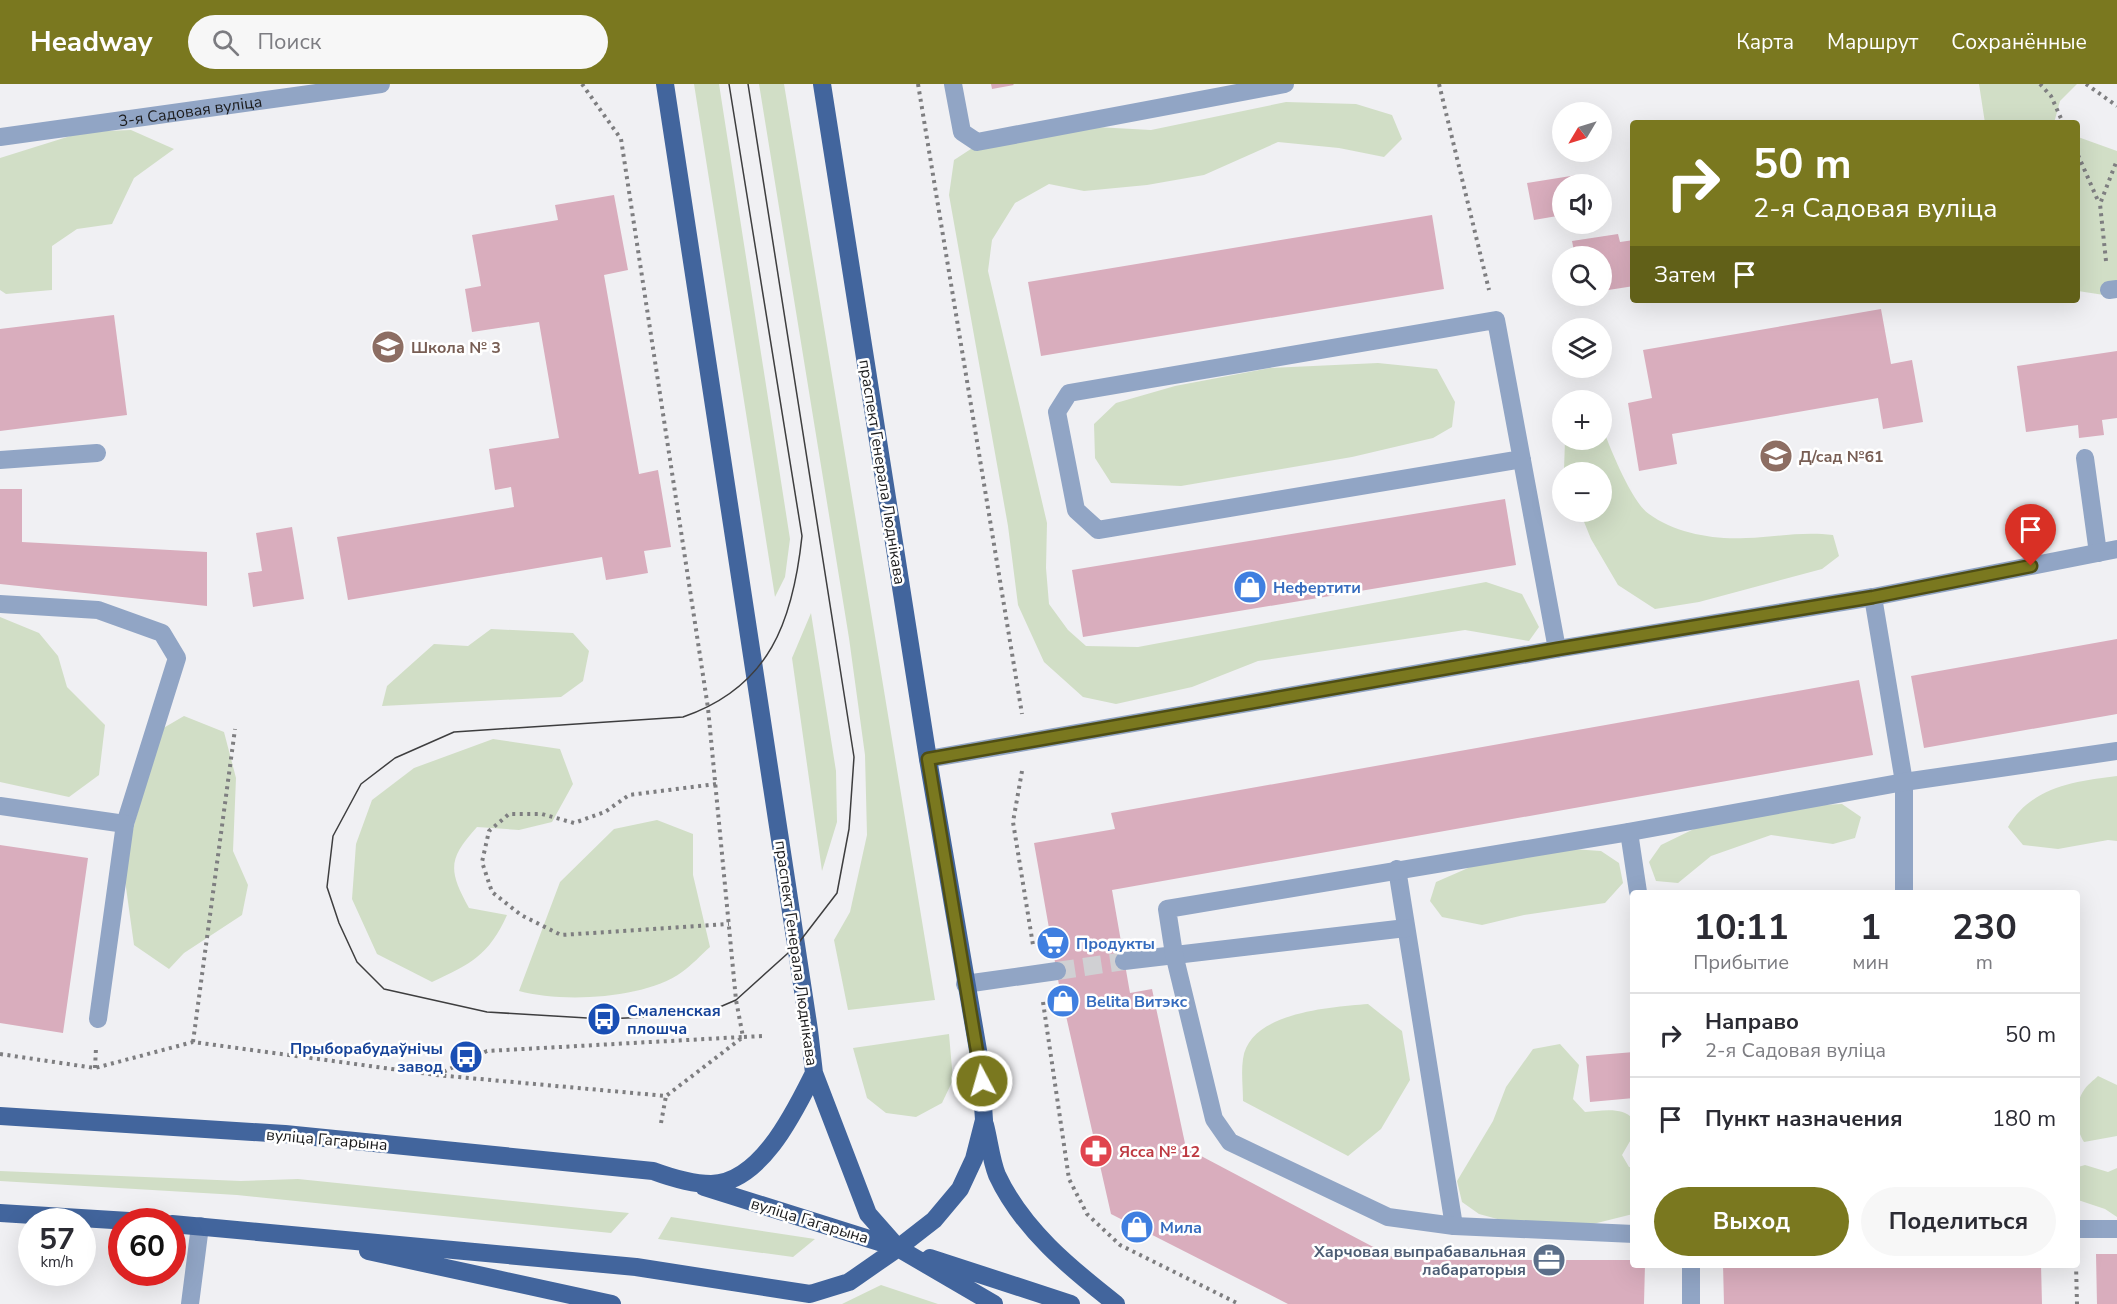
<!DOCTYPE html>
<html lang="ru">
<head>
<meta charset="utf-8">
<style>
	:root { --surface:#fff; --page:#f7f7f7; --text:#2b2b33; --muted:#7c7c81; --line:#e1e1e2; --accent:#7a781f }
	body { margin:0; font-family:"Nunito Sans",sans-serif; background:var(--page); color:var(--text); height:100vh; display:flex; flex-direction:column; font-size:22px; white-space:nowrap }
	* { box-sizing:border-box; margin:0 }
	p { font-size:20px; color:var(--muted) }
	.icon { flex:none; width:33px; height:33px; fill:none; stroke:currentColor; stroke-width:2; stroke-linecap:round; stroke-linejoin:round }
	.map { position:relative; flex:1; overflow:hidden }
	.drawer { position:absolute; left:1630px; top:806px; width:450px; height:378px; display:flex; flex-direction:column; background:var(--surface); border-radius:6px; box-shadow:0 6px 24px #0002 }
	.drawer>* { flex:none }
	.guide { position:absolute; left:1630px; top:36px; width:450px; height:183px; border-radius:6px; box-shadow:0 6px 24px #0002; background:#7a781f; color:#fff; overflow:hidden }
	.needle { width:39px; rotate:232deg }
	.controls { position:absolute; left:1552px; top:18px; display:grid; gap:12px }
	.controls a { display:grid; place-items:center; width:60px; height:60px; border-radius:50%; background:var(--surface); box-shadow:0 6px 24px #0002; font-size:30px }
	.speed { position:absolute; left:18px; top:1124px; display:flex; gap:12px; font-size:30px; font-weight:700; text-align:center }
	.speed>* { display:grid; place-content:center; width:78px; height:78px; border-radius:50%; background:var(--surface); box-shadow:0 6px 24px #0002; line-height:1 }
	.speed small { font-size:15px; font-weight:400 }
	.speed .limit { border:9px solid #d22; background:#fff; color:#111 }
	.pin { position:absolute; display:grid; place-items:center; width:51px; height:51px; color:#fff; margin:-62px -26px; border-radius:50% 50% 50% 0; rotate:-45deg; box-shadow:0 0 6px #0007 }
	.pin .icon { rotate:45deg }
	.me { position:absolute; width:66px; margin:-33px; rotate:354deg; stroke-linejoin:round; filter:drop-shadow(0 0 4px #0008) }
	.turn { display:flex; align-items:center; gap:21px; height:126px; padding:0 24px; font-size:27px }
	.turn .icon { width:78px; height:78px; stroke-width:2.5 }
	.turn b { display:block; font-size:42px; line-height:51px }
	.then { display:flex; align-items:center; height:57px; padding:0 24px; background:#0003; gap:12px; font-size:22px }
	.eta { display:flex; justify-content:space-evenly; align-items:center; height:102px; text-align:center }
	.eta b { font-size:36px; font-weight:700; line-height:42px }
	.button { display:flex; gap:12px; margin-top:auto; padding:12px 24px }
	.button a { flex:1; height:69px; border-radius:36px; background:var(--accent); color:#fff; font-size:24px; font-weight:700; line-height:69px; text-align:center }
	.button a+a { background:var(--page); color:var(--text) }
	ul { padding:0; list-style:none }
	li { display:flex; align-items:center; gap:18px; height:84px; padding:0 24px; border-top:2px solid var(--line) }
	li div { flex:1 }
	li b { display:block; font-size:22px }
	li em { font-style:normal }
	header { display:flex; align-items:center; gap:36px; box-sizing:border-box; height:84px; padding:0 30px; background:var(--accent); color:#fff }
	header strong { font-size:28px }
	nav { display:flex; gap:33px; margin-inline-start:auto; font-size:21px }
	.search { width:420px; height:54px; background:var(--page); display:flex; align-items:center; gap:15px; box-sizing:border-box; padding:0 21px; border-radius:33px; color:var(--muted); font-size:22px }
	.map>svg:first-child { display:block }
	.green { fill:#d1dec6 }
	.building { fill:#d9adbd }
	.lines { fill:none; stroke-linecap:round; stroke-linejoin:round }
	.minor-tunnel { stroke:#d0d0d3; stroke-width:18; stroke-dasharray:18 9; stroke-linecap:butt }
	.path { stroke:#7e7e80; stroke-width:4; stroke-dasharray:3 4.5; stroke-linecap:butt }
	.minor { stroke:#91a5c5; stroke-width:18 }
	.major { stroke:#42659d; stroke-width:18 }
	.tram { stroke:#3e3e3f; stroke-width:1.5 }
	.route-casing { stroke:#4f4e14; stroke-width:15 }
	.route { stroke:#7a781f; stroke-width:10 }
	.labels { text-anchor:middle; stroke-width:5; stroke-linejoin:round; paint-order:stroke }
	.street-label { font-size:16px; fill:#1b1b1c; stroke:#fff }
	.education-label { font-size:16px; font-weight:bold; fill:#785e54; stroke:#fff; text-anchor:start }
	.shop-label { font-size:16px; font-weight:bold; fill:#366cbe; stroke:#fff; text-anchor:start }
	.transit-label { font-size:16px; font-weight:bold; fill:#164399; stroke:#fff; text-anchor:start }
	.health-label { font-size:16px; font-weight:bold; fill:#be3a42; stroke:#fff; text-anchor:start }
	.service-label { font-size:16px; font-weight:bold; fill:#4e5e75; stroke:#fff; text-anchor:end }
</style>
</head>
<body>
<header>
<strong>Headway</strong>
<div class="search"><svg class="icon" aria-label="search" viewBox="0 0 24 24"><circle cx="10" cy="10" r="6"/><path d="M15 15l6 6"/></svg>Поиск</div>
<nav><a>Карта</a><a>Маршрут</a><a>Сохранённые</a></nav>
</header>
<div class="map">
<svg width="2117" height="1220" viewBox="0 0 2117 1220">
	<rect width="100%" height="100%" fill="#f0f0f3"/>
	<path class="green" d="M694,0H719L790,455L785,493L775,513Z
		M759,0H784L935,916L848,926L834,856L850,828L867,751L865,671L849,554Z
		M1979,0H2077L2060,17L2054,39H1985Z
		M1286,18L1356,20L1392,31L1402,55L1384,73L1339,64L1278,58L1204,91L1147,101L1084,107L1049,100L1015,119L992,156L988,187L1047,439L1046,484L1049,520L1068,546L1086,562L1138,563L1486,498L1522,510L1539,543L1529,557L1465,546L1258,577L1192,603L1116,620L1083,613L1044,578L1018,521L1008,442L949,111L954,76L977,61L1041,40L1151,46Z
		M131,46L174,65L134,94L112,140L77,145L52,162V206L6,210L0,206V74L83,48Z
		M2078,53L2117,67V213L2078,207Z
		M1378,279L1437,285L1455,318L1452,343L1433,354L1352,373L1181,402L1111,399L1095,374L1094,340L1116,319L1175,302L1270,284Z
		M1602,342C1609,362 1632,419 1649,430C1675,449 1714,456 1746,454C1776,453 1803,447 1833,451L1839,472L1822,485L1699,518L1655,525L1618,501L1591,455L1580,428H1602V388H1565L1564,386L1565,356H1602Z
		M811,529L836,687L837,738L822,787L792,574Z
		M0,533L39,549L58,572L67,603L105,641L99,691L69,713L0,698Z
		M491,545L573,549L589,567L583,597L561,613L382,622L387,602L434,560L468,562Z
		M184,632L224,648L236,694L233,767L248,801L242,831L184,869L169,885L134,861L123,782L160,646Z
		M493,655L560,665L573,700L552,738L519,746L477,743C448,775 448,786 469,824L507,831C489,871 471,880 432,898L377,870L352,815L356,760L372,716L414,684Z
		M2117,692V757L2108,756L2058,765L2023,761L2008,743C2031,703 2075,697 2117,692Z
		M1842,720L1861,733L1855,754L1833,760L1771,751L1711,772L1678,799L1656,797L1649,778L1661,761L1698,743L1822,721Z
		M657,736L693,750V791L710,863C701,871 692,881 682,888C645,915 562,919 519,907L560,798L614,745Z
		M1558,764L1601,767L1619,779L1623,799L1605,819L1524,831L1482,841L1442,833L1430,817L1436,798L1475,781Z
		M1368,920L1402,947L1410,996L1381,1045L1348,1072L1243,1017C1243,1003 1241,988 1243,975C1249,928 1332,923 1368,920Z
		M949,950L953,996L942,1019L916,1033L886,1029L867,1014L853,964Z
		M1560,960L1579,981L1573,1015L1585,1028C1600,1027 1623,1022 1633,1035V1052L1622,1071L1629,1083L1633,1084V1130L1589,1141L1501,1136L1479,1130L1462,1118L1457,1097L1493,1037L1506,1003L1533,965Z
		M2098,992L2117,1001V1052L2084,1058C2075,1045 2074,1020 2084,1006C2087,1001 2094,996 2098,992Z
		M2085,1081L2108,1088L2117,1084V1133L2105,1125L2078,1116V1083Z
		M0,1087L241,1097L298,1095L629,1129L611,1149L237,1111L0,1097Z
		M671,1133L815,1155L793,1173L658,1155Z
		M881,1201L938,1220H842Z"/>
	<path class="building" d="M991,0H1013L1014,1L992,5Z
		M1577,91L1579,100H1563V131L1534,136L1527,99Z
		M614,111L628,186L604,191L639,390L658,386L671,463L644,467L648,489L625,493L606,496L602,473L348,516L337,453L514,423L511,403L495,406L489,365L559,354L539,238L472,248L465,205L481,202L472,151L558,136L555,121Z
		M1432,131L1444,205L1041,272L1028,198Z
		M1618,150L1620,158L1634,156V202L1602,207V172H1575L1572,157Z
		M1881,225L1891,280L1912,276L1923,338L1883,345L1878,314L1672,350L1677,380L1639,387L1628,319L1652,314L1643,266Z
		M114,231L127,331L0,347V245Z
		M2117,267V334L2102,336L2104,351L2079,354L2078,341L2026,348L2017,282Z
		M0,405H22V458L207,468V522L0,500Z
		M1505,415L1516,481L1083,553L1072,486Z
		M292,443L304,515L253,523L248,489L262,487L256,449Z
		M2117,555V630L1924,664L1911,592Z
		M1859,596L1873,671L1112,806L1130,909L1152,905L1186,1064L1398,1176H1634V1180H1645L1644,1220H1288L1111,1130L1059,901L1034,759L1115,745L1111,729Z
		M0,761L88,774L63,949L0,939Z
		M1634,968V1014L1590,1018L1586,972Z
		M2096,1170H2117V1220H2097Z
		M1723,1180H2041L2042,1220H1724Z"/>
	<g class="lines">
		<path class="minor-tunnel" d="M1057,887L1124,877"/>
		<path class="path" d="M582,0L621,55L708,624L736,916L743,953L764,952
			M918,0L1022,630
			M1439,0L1489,206
			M2040,0L2051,12L2063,39
			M2086,0L2117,22
			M2078,71L2099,119
			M2106,177L2100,120L2117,76
			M1022,687L1013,738L1033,861
			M716,700L629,711L605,728L574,739L542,730H509L489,747L482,778L492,808L521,831L561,851L729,840
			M1043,918L1069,1095L1087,1130L1120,1161L1239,1220
			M193,958L235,645
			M0,970L95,984L193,958L436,991L666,1012L743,953
			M95,984L96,964
			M437,991L487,967L742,953
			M661,1039L666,1012
			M2076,1180L2077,1220"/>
		<g class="minor">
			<path d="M953,0L962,48L977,58L1285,0"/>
			<path id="s1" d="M0,53L381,0"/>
			<path d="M2109,206L2117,205"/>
			<path d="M2085,374L2098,469"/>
			<path d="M1522,375L1098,446L1076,426L1057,328L1069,309L1496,236L1557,565"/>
			<path d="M0,376L97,369"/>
			<path d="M1873,513L1904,698V808"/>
			<path d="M0,520L98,526L162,549L177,574L125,740"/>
			<path d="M928,675L1557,565L1873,513L2117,465"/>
			<path d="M0,722L125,740L98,935"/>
			<path d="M1629,748L1638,808"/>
			<path d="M1397,785L1454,1142"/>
			<path d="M1124,877L1406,844"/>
			<path d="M965,900L1057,887"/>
			<path d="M2078,1145H2117"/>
			<path d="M1634,1150L1454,1142L1388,1133L1230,1058L1214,1035L1174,870L1167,825L1629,748L1904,698L2117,667"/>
			<path d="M1691,1180V1220"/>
			<path d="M190,1220L200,1142"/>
		</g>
		<path class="major" d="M665,0L809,946L814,989L868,1130L898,1164L994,1220
			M0,1032L285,1050L653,1087C672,1094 691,1100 711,1100C761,1099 795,1027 814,989
			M985,1041C989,1056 991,1076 997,1091C1022,1145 1070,1184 1116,1220
			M704,1103L898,1164
			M0,1129L129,1137
			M172,1140L636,1183L810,1210L849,1198L898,1164L934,1136L960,1105L974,1075L984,1036L980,978L928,675L822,0
			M368,1167L612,1220
			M930,1174L1071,1220"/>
		<path class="tram" d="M729,0L802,452C793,537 770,603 683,633L454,648L395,674L361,700L333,752L327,803L339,839L357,878L384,905L487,928L604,935L670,932L715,925L736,916L797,861L837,809L849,745L854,673L748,0"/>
	</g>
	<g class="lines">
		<defs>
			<path id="route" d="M982,997L928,675L1557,565L1873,513L2031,482"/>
		</defs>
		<use href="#route" class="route-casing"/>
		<use href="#route" class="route"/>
	</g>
	<defs>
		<symbol id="school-disc" viewBox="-11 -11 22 22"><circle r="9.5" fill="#8d6e63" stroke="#fff"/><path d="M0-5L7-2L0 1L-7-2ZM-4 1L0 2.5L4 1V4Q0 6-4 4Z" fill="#fff"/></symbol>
		<symbol id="shop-disc" viewBox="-11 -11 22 22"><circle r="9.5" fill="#3f7fe0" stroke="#fff"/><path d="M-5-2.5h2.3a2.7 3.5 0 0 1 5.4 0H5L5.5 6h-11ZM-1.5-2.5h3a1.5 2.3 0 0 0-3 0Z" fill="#fff"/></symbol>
		<symbol id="supermarket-disc" viewBox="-11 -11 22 22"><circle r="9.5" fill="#3f7fe0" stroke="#fff"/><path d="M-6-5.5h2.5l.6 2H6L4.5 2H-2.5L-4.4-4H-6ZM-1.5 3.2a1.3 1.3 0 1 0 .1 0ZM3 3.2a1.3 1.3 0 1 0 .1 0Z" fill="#fff"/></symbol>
		<symbol id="bus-disc" viewBox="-11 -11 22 22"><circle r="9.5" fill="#1a4fb4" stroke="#fff"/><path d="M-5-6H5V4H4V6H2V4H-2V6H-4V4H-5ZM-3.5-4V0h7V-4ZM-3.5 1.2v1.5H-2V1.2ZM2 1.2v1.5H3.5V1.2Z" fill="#fff"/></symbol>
		<symbol id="pharmacy-disc" viewBox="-11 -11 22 22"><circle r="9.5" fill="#e0444e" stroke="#fff"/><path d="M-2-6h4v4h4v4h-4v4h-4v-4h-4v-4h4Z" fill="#fff"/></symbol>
		<symbol id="office-disc" viewBox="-11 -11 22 22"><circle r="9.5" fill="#5c6f8a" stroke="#fff"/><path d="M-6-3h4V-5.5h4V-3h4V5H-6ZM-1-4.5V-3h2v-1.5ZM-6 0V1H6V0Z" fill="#fff"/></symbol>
	</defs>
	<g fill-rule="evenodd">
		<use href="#school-disc" x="369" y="244" width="38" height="38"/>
		<use href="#school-disc" x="1757" y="353" width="38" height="38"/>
		<use href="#shop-disc" x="1231" y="484" width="38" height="38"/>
		<use href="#supermarket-disc" x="1034" y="840" width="38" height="38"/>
		<use href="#shop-disc" x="1044" y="898" width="38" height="38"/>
		<use href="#bus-disc" x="585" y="916" width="38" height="38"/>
		<use href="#bus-disc" x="447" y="954" width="38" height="38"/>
		<use href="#pharmacy-disc" x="1077" y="1048" width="38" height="38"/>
		<use href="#shop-disc" x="1118" y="1124" width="38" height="38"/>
		<use href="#office-disc" x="1530" y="1157" width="38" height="38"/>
	</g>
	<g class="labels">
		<g class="street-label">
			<text dy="6" stroke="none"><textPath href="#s1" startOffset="192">3-я Садовая вуліца</textPath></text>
			<text transform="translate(883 388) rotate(81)" y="6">праспект Генерала Люднікава</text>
			<text transform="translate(797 869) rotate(82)" y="6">праспект Генерала Люднікава</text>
			<text transform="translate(327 1055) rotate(5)" y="6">вуліца Гагарына</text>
			<text transform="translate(810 1136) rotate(17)" y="6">вуліца Гагарына</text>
		</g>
		<g class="education-label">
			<text x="411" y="269">Школа № 3</text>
			<text x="1799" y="378">Д/сад №61</text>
		</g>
		<g class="shop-label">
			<text x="1273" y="509">Нефертити</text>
			<text x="1076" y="865">Продукты</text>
			<text x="1086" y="923">Belita Витэкс</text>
			<text x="1160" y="1149">Мила</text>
		</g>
		<g class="transit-label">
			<text x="627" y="932">Смаленская<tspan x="627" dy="18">плошча</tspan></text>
			<text x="443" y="970" text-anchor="end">Прыборабудаўнічы<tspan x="443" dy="18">завод</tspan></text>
		</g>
		<g class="health-label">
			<text x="1119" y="1073">Ясса № 12</text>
		</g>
		<g class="service-label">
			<text x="1526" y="1173">Харчовая выпрабавальная<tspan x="1526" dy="18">лабараторыя</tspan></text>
		</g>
	</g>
</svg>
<div class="controls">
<a><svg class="needle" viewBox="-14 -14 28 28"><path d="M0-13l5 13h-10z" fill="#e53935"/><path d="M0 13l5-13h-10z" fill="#7c7c81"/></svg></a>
<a><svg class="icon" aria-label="sound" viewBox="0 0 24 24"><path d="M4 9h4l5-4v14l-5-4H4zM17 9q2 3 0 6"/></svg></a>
<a><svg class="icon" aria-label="search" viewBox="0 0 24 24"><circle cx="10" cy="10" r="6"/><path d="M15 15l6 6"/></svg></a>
<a><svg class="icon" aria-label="layers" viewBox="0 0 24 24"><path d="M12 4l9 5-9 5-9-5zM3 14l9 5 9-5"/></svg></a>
<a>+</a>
<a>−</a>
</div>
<div class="speed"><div>57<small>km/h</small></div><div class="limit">60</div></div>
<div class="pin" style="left:2031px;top:482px;background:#d93025"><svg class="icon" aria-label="arrive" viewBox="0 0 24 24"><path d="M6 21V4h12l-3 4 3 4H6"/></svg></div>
<svg class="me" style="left:982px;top:997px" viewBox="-20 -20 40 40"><circle r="17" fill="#7a781f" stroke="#fff" stroke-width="3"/><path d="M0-11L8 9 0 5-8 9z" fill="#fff"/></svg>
<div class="guide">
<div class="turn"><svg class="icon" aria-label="right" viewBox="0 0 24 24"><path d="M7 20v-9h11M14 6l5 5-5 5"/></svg><div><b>50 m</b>2-я Садовая вуліца</div></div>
<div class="then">Затем<svg class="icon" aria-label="arrive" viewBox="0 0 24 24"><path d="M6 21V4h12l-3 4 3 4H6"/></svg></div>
</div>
<section class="drawer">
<div class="eta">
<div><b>10:11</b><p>Прибытие</p></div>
<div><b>1</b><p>мин</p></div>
<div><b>230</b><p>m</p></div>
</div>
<ul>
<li><svg class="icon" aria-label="right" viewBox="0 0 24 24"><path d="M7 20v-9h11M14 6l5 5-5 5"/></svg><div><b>Направо</b><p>2-я Садовая вуліца</p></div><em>50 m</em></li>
<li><svg class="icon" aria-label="arrive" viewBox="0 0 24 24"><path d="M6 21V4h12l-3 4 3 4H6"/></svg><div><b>Пункт назначения</b></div><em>180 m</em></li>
</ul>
<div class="button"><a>Выход</a><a>Поделиться</a></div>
</section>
</div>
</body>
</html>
